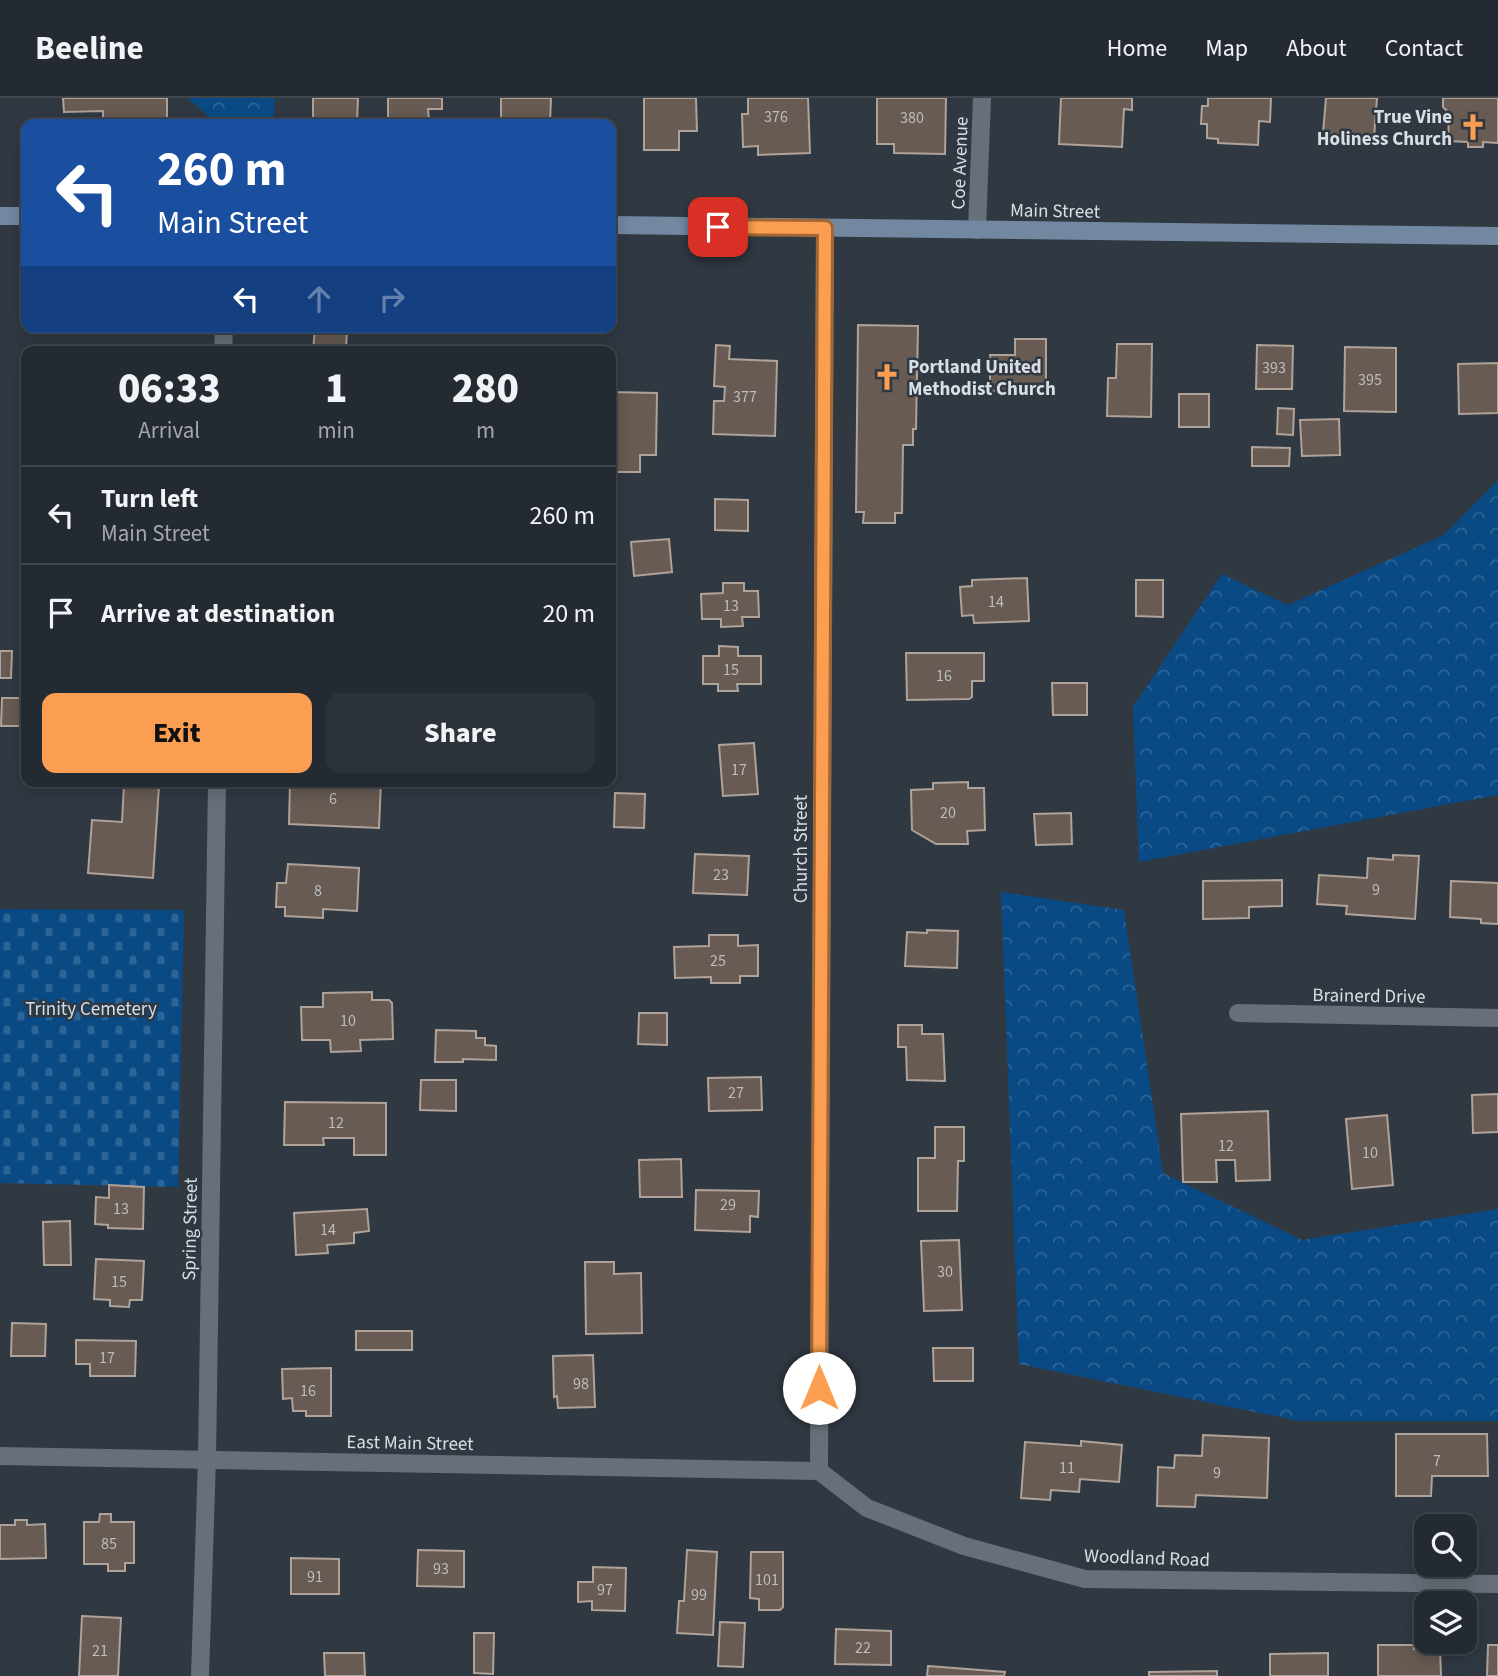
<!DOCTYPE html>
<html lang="en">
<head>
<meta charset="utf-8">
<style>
	:root { --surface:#242a32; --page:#2c323a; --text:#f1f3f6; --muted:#a3a7ac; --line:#41464d; --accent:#fb9e51 }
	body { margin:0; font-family:"Source Sans 3",sans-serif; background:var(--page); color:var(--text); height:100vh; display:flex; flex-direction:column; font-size:26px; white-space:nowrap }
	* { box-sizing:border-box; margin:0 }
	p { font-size:23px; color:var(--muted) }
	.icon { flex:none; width:38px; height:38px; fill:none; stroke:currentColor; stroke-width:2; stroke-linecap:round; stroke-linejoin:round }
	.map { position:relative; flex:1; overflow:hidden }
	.details { position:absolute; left:21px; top:248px; width:595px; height:441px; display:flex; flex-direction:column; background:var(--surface); border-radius:14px; box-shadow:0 4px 18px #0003,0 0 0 2px var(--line) }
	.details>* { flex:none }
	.top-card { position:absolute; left:21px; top:21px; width:595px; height:214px; border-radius:14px; box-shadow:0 4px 18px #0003,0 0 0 2px var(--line); background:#1a4fa0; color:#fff; overflow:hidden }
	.tools { position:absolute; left:1414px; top:1416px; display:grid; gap:14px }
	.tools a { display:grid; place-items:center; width:63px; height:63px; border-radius:14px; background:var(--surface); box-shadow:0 4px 18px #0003,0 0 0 2px var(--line); font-size:35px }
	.pin { position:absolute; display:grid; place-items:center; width:60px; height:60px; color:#fff; margin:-30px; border-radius:14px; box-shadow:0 4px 10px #0006 }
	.me { position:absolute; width:77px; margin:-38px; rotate:0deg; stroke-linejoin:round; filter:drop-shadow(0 0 5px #0008) }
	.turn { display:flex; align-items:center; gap:24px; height:147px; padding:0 21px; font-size:32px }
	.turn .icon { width:91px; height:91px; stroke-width:2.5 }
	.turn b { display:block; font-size:49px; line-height:60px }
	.lanes { display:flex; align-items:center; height:66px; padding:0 21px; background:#0003; justify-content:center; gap:35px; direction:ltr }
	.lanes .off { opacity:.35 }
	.eta { display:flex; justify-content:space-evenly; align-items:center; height:119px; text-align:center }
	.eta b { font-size:42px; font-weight:800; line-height:49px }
	.cta { display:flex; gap:14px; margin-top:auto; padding:14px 21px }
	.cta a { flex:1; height:80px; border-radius:14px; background:var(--accent); color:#111; font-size:28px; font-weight:800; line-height:80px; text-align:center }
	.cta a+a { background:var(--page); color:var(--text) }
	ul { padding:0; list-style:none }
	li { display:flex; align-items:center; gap:21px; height:98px; padding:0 21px; border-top:2px solid var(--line) }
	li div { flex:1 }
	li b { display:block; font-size:26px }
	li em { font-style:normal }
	header { display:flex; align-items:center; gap:42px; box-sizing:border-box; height:98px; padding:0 35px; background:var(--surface); border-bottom:2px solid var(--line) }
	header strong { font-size:33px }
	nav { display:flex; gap:38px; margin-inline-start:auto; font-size:24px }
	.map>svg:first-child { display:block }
	.forest { fill:url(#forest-crowns) }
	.cemetery { fill:url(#cemetery-stones) }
	.building { fill:#675b53; stroke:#afa299; stroke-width:2 }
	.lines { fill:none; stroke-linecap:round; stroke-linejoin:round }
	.minor { stroke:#67707a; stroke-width:18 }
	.tertiary { stroke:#67707a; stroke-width:18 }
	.secondary { stroke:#7288a1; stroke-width:18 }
	.route-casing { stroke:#a36735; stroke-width:18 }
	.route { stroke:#fb9e51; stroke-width:12 }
	.labels { text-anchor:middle; stroke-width:5; stroke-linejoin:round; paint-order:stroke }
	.number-label { font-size:16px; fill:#bcbdc0 }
	.poi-label { font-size:19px; font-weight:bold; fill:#d9dee4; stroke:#303842; text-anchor:end }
	.street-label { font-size:19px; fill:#d9dee4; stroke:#303842 }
	.park-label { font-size:19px; fill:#cfdff2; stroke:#303842 }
</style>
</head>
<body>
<header>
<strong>Beeline</strong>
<nav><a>Home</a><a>Map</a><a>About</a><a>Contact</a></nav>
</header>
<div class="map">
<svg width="1498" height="1578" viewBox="0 0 1498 1578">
	<defs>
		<pattern id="forest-crowns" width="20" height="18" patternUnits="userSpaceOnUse" patternTransform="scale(1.75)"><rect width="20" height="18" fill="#094a85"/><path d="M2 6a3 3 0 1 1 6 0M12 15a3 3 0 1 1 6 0" fill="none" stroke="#2c6496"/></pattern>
		<pattern id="cemetery-stones" width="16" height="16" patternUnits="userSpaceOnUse" patternTransform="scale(1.75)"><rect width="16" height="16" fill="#094a85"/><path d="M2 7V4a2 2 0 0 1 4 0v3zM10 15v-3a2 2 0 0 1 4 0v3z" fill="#2c6496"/></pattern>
	</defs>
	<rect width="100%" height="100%" fill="#303842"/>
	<path class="forest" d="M188,0H275L273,26H217Z
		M1498,382V697L1139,764L1133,609L1222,476L1288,507L1444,437Z
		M1001,794L1124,812L1163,1075L1302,1142L1498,1111V1323H1299L1019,1266Z"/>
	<path class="cemetery" d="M0,811L184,812L178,1089L0,1085Z"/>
	<path class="building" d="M63,0H167V26H103V13L64,14Z
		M313,0H358L357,26L313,25Z
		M388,0H442V11H428L429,23H388Z
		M501,0H551L550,26H501Z
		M644,0H696L697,33H679V52H644Z
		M748,0H808L810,55L758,57V48L743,49L742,16H748Z
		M877,0H946L945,56L894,55V46H877Z
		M1061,0H1132V12L1124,11L1122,49L1059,46Z
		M1208,0H1271L1270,24L1259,23L1258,47L1218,45V41L1207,40V26H1201L1202,8H1208Z
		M1326,0H1377L1374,40L1323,35Z
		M1443,0H1498V45L1483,44V49H1468V44L1448,43L1449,15L1443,9Z
		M858,227L918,228L916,331H913V347H903L902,415H895V425H863L864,414H856Z
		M315,229L347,230L346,254H313Z
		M1015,241H1046V294L990,293V257H1015Z
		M1117,246H1152L1151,319L1107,318L1108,280H1116Z
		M716,247L730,248L729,261L777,263L775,338L713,336L714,303H724L725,289L714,288Z
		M1257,247L1293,248L1292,291H1256Z
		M1345,249L1396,250V314L1344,313Z
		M1498,265V315L1459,316L1458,266Z
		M611,294L657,295L656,357H640V374H611Z
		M1179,296H1209V329H1179Z
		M1278,310L1294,311L1293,337L1277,336Z
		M1339,321L1340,357L1302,358L1300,322Z
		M1252,349L1290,350L1289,368H1252Z
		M715,401L748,402V433L715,432Z
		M669,441L672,474L634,478L631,444Z
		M1027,480L1029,523L974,525L973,517L962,518L960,489L972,488V482Z
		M1136,482H1163V519L1136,518Z
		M723,485H744V493H758L759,519H742L743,528L721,529V521H702L701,496L723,495Z
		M719,548L738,549V558H761V586H737L738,593H718V586H703V558H719Z
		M0,553H12L11,580H0Z
		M906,555H984V583H972V599L969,601L907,602Z
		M1052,585H1087V617H1053Z
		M2,600H26V628H1Z
		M754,645L758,696L723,698L719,647Z
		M290,684H381L379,730L289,726Z
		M968,684V690H984L985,732L967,733L968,746H936L912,732L911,692L933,691V685Z
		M124,686L159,688L153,780L88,775L92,722L122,724Z
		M615,695L645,696L644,730L614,729Z
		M1071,715L1072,746L1036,747L1034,716Z
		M695,756L749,758L747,797L693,795Z
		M1393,757L1419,758L1415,821L1346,816L1347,808L1317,806L1319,777L1367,780L1368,760L1393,762Z
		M288,766L359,770L357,813L323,811V820L285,818V809H276L277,785H286Z
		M1282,782V808L1249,809V820L1203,821V783Z
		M1451,783L1498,785V826L1481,825V821L1450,819Z
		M927,832L958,833L957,870L905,868L907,834L927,835Z
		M709,837H738V848L758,847V878H740V885H711V879L675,880L674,849L709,848Z
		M372,894V902H389L392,905L393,941L360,942L361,953L331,954L330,942H302L301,909H323V895Z
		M639,915H667V947L638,946Z
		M898,927H922V936H943L945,983L907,982L906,949H898Z
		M436,932L476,933V940H485V947L496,948V962L463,961V964H435Z
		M761,979L762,1012L709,1013L708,980Z
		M421,982H456V1013L420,1012Z
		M1498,996V1034L1473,1035L1472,997Z
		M285,1004L386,1005V1057H354V1040H323L324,1047H284Z
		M1268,1013L1270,1082L1236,1083L1235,1062H1216L1217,1084H1183L1181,1016Z
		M1387,1017L1393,1087L1352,1091L1346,1021Z
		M935,1029H964V1063H958L957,1113H918V1060H935Z
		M681,1061L682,1099H640L639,1062Z
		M109,1087L144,1089L143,1131L108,1130V1127L95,1126L96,1099L109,1100Z
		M696,1092L759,1093L758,1119L750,1118V1134L695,1132Z
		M367,1111L369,1133L354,1135V1145L327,1147L328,1155L296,1157L294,1115Z
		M70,1123L71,1167H44L43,1124Z
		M959,1142L962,1212L924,1213L921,1143Z
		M96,1161L144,1163L142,1202H130L129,1209L110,1208V1202L94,1201Z
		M585,1164H614V1176L641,1175L642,1235L586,1236Z
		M12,1225L46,1226L45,1258H11Z
		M356,1233H412V1252H356Z
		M76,1242L136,1243L135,1278H90V1266H76Z
		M933,1250H973V1283H934Z
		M593,1257L595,1309L558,1310L557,1298L554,1299L553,1258Z
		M331,1270V1318H306V1313H293L292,1300L283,1301L282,1271Z
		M1396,1336H1487L1488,1378H1432L1431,1398H1396Z
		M1203,1337L1269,1340L1267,1400L1196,1397L1195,1409L1157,1408L1158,1369L1174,1370L1175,1357L1202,1358Z
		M1081,1343L1122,1347L1119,1384L1080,1381L1079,1394L1051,1392L1050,1402L1021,1400L1025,1344L1081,1348Z
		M100,1416H111V1424H134V1465H125V1473H108V1466H84V1424H99Z
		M15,1422H27V1427L45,1426L46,1460L0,1461V1427H15Z
		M418,1452L464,1453V1489L417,1488Z
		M687,1452L717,1454L713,1537L677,1535L679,1503H684Z
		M751,1454H783V1509L780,1512H759V1501L750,1500Z
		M291,1460L339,1461V1496H291Z
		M593,1469L626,1470L625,1513L592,1512V1503L578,1504V1484H593Z
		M82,1518L121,1520L118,1578H79Z
		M720,1524L745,1525L743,1569L718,1568Z
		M836,1531L891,1533V1567L835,1566Z
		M474,1535H494L493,1576L474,1575Z
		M1378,1547H1414V1551H1440L1441,1578H1378Z
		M1488,1547H1498V1578H1487Z
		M324,1555H364L365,1578H325Z
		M1328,1555V1578H1270V1556Z
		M928,1568L1005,1574L1004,1578H927Z
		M1217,1573V1578H1149V1574Z"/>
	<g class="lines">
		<path class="minor" d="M977,132L982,0
			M1238,915L1498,920
			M0,1358L819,1373
			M819,1373L825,130
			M819,1373L867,1410L964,1448L1085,1481L1498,1486"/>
		<path class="tertiary" d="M223,254L224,229
			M200,1578L207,1361L217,684"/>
		<path class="secondary" d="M0,118H26
			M611,127L1498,138"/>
	</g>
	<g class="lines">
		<defs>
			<path id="route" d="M718,129L825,130L819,1290"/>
		</defs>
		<use href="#route" class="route-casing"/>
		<use href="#route" class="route"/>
	</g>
	<defs>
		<symbol id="church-bare" viewBox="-9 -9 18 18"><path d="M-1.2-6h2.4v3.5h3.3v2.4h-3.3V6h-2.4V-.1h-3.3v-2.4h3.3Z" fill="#fb9e51" stroke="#303842" stroke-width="2.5" paint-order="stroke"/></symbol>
	</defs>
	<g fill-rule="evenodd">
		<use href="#church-bare" x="1454" y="10" width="38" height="38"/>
		<use href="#church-bare" x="868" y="260" width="38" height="38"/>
	</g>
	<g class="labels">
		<g class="number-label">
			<text x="776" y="24">376</text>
			<text x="912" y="25">380</text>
			<text x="1274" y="275">393</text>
			<text x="1370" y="287">395</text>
			<text x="745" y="304">377</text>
			<text x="996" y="509">14</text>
			<text x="731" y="513">13</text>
			<text x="731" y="577">15</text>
			<text x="944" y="583">16</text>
			<text x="739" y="677">17</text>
			<text x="333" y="706">6</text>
			<text x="948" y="720">20</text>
			<text x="721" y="782">23</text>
			<text x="1376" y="797">9</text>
			<text x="318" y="798">8</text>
			<text x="718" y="868">25</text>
			<text x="348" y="928">10</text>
			<text x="736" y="1000">27</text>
			<text x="336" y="1030">12</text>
			<text x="1226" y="1053">12</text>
			<text x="1370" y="1060">10</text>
			<text x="728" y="1112">29</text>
			<text x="121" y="1116">13</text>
			<text x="328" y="1137">14</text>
			<text x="945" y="1179">30</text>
			<text x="119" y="1189">15</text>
			<text x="107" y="1265">17</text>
			<text x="581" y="1291">98</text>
			<text x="308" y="1298">16</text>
			<text x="1437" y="1368">7</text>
			<text x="1067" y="1375">11</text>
			<text x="1217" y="1380">9</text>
			<text x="109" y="1451">85</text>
			<text x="441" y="1476">93</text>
			<text x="315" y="1484">91</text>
			<text x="767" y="1487">101</text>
			<text x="605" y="1497">97</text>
			<text x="699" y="1502">99</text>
			<text x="863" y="1555">22</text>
			<text x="100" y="1558">21</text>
		</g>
		<g class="poi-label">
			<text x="1452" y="25">True Vine<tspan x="1452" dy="22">Holiness Church</tspan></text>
			<text x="908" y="275" text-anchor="start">Portland United<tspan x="908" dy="22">Methodist Church</tspan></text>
		</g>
		<g class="street-label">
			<text transform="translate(959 65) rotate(-88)" y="7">Coe Avenue</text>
			<text transform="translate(1055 112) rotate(1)" y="7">Main Street</text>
			<text transform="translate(800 751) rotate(-90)" y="7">Church Street</text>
			<text transform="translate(1369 897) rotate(1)" y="7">Brainerd Drive</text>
			<text transform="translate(189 1131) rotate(-89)" y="7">Spring Street</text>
			<text transform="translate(410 1344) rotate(1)" y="7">East Main Street</text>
			<text transform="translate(1147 1459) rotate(2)" y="7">Woodland Road</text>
		</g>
		<g class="park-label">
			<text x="91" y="917">Trinity Cemetery</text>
		</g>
	</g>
</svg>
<div class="tools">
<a><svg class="icon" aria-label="search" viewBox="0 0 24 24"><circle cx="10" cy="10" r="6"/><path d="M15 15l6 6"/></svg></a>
<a><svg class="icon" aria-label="layers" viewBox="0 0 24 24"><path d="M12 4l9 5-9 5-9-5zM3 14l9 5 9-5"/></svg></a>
</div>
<div class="pin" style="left:718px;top:129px;background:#d93025"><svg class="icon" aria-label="arrive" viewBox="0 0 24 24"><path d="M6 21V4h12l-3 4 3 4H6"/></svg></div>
<svg class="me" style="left:819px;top:1290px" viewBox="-20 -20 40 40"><circle r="19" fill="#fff"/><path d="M0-13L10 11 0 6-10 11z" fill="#fb9e51"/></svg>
<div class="top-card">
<div class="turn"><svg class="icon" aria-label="left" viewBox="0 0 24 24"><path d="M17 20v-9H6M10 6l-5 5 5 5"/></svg><div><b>260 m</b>Main Street</div></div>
<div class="lanes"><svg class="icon" aria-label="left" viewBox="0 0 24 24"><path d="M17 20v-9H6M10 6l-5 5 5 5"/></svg><svg class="icon off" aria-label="ahead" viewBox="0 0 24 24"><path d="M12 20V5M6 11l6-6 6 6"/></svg><svg class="icon off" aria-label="right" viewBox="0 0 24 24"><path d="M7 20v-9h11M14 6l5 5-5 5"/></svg></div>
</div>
<section class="details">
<div class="eta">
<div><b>06:33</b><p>Arrival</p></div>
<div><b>1</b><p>min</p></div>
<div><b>280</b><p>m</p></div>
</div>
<ul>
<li><svg class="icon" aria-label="left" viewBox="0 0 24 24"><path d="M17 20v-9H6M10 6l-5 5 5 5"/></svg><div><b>Turn left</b><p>Main Street</p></div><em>260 m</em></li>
<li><svg class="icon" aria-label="arrive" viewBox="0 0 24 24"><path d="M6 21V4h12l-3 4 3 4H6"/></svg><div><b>Arrive at destination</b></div><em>20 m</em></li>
</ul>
<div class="cta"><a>Exit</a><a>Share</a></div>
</section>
</div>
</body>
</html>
